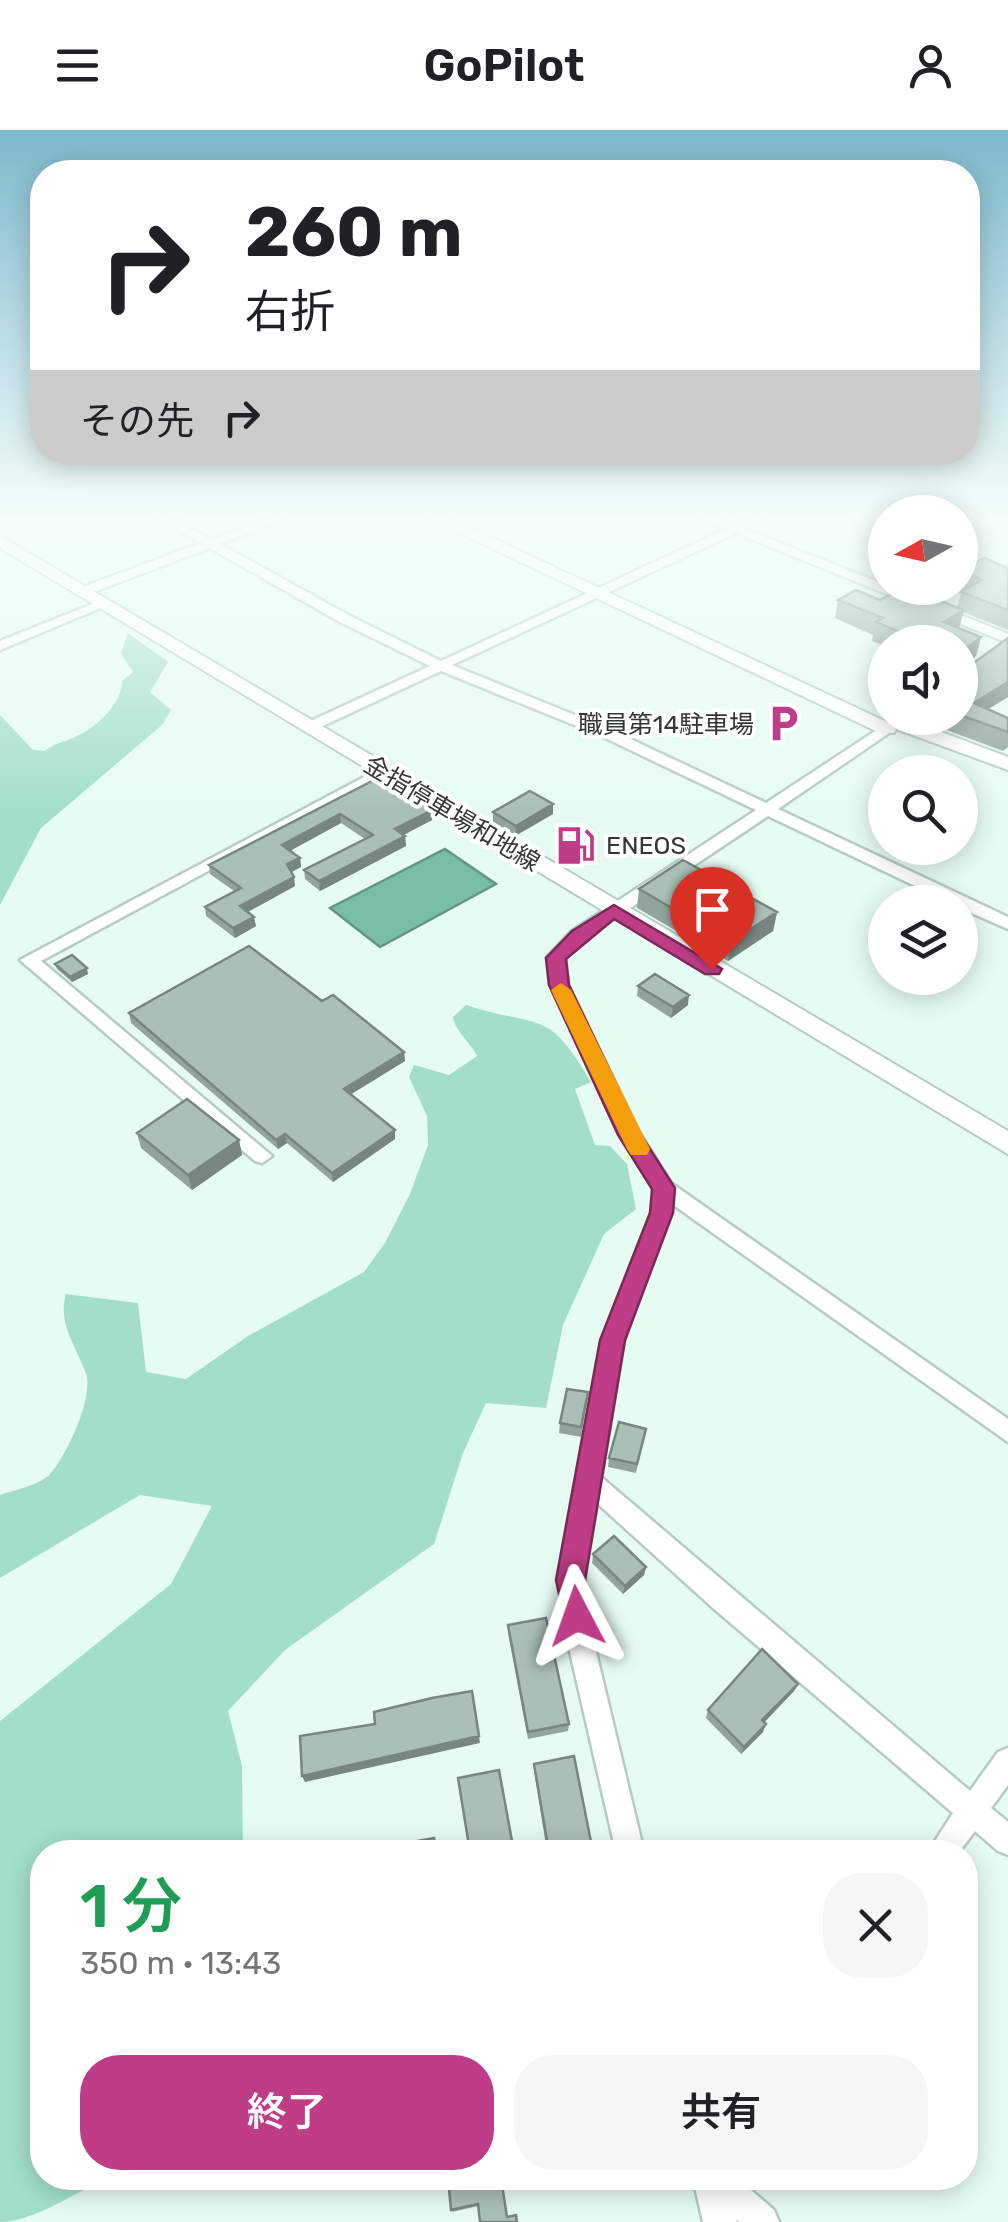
<!DOCTYPE html>
<html lang="ja">
<head>
<meta charset="utf-8">
<style>
	:root { --surface:#fff; --page:#f6f6f6; --text:#202124; --muted:#757577; --accent:#be3d86 }
	body { margin:0; font-family:Rubik,"Noto Sans JP",sans-serif; background:var(--page); color:var(--text); height:100vh; display:flex; flex-direction:column; font-size:38px; white-space:nowrap }
	* { box-sizing:border-box; margin:0 }
	p { font-size:32px; color:var(--muted) }
	.icon { flex:none; width:55px; height:55px; fill:none; stroke:currentColor; stroke-width:2; stroke-linecap:round; stroke-linejoin:round }
	.map { position:relative; flex:1; overflow:hidden }
	.side { position:absolute; left:30px; top:1710px; width:948px; height:350px; display:flex; flex-direction:column; background:var(--surface); border-radius:40px; box-shadow:0 5px 25px #0003 }
	.side>* { flex:none }
	.hud { position:absolute; left:30px; top:30px; width:950px; height:305px; border-radius:40px; box-shadow:0 5px 25px #0003; background:#fff; color:var(--text); overflow:hidden }
	.needle { width:65px; rotate:262deg }
	.tools { position:absolute; left:868px; top:365px; display:grid; gap:20px }
	.tools a { display:grid; place-items:center; width:110px; height:110px; border-radius:50%; background:var(--surface); box-shadow:0 5px 25px #0003; font-size:50px }
	.pin { position:absolute; display:grid; place-items:center; width:85px; height:85px; color:#fff; margin:-102px -42px; border-radius:50% 50% 50% 0; rotate:-45deg; box-shadow:0 0 10px #0007 }
	.pin .icon { rotate:45deg }
	.me { position:absolute; width:110px; margin:-55px; rotate:356deg; stroke-linejoin:round; filter:drop-shadow(0 0 8px #0008) }
	.turn { display:flex; align-items:center; gap:35px; height:210px; padding:0 50px; font-size:45px }
	.turn .icon { width:130px; height:130px; stroke-width:2.5 }
	.turn b { display:block; font-size:70px; line-height:85px }
	.then { display:flex; align-items:center; height:95px; padding:0 50px; background:#0003; gap:20px; font-size:38px }
	.round { display:grid; place-items:center; flex:none; width:105px; height:105px; border-radius:40px; background:var(--page) }
	.overview { display:flex; align-items:center; justify-content:space-between; height:170px; padding:0 50px }
	h1 { font-size:60px; font-weight:600; line-height:75px; color:#1e9e55 }
	.button { display:flex; gap:20px; margin-top:auto; padding:20px 50px }
	.button a { flex:1; height:115px; border-radius:40px; background:var(--accent); color:#fff; font-size:40px; font-weight:600; line-height:115px; text-align:center }
	.button a+a { background:var(--page); color:var(--text) }
	header { display:flex; justify-content:space-between; align-items:center; height:130px; padding:0 50px; background:var(--surface); font-size:45px; font-weight:600 }
	.map>svg:first-child { display:block }
	.green { fill:#a3dfc8 }
	.water { fill:#7abda5; stroke:#649584; stroke-width:2.5 }
	.lines { fill:none; stroke-linecap:round; stroke-linejoin:round }
	.street-casing { stroke:#b6ccc3; stroke-width:5 }
	.secondary-casing { stroke:#b6ccc3; stroke-width:4 }
	.street { fill:#fff; fill-rule:evenodd }
	.secondary { fill:#fff; fill-rule:evenodd }
	.wall { fill:#92a59d }
	.shaded-wall { fill:#778680 }
	.building { fill:#aac0b7; stroke:#778680; stroke-width:2.5 }
	.route { fill:#be3d86; stroke:#7c2857; stroke-width:2.5 }
	.slow { fill:#f59e0b }
	.labels { text-anchor:middle; stroke-width:8; stroke-linejoin:round; paint-order:stroke }
	.far-poi-label { font-size:25px; fill:#313936; stroke:#fff; text-anchor:end }
	.far-street-label { font-size:25px; fill:#313936; stroke:#fff }
</style>
</head>
<body>
<header><svg class="icon" aria-label="menu" viewBox="0 0 24 24"><path d="M4 6h16M4 12h16M4 18h16"/></svg>GoPilot<svg class="icon" aria-label="person" viewBox="0 0 24 24"><circle cx="12" cy="8" r="4"/><path d="M4 21q1-7 8-7t8 7"/></svg></header>
<div class="map">
<svg width="1008" height="2092" viewBox="0 0 1008 2092">
	<rect width="100%" height="100%" fill="#e6fcf3"/>
	<path class="green" d="M128,503L168,532L150,562L171,580L162,595L41,698L0,775V585L33,620L45,621C55,613 64,612 75,607C96,598 122,574 122,551L133,542L121,523Z
		M466,875C540,899 547,876 591,952L575,959L595,1015L610,1016L627,1034L636,1079L604,1104L563,1195L546,1278L486,1273L463,1323L434,1414L285,1520L228,1581L242,1636L243,1722H42V2048H109C74,2062 35,2092 0,2092V1591L171,1454L212,1376L140,1365L0,1448V1365C14,1360 40,1355 50,1344C66,1327 94,1267 86,1244C77,1217 57,1194 66,1164L138,1173L146,1242L186,1249L248,1206L364,1142L385,1113L410,1064L428,1015L427,986L409,947L414,935L449,945L477,926C471,913 455,901 453,887Z"/>
	<path class="water" d="M445,719L496,754L380,817L330,778Z"/>
	<g class="lines">
		<defs>
			<path id="street" d="M156,387H170L211,410L272,387H289L220,414L350,486L441,531L726,399L700,387H716L735,395L752,387H767L745,399L1008,504V513L736,403L452,535L609,599L766,673L895,588H911L778,679L1008,787V799L960,778V772H949L768,686L584,809L565,828L568,855L639,1002L671,1053L1008,1289V1312L672,1074L624,1211L601,1347L970,1661L998,1622L1008,1618V1655L991,1678L1008,1692V1725L998,1721L975,1701L959,1722H928L953,1683L713,1478L597,1373L584,1450L596,1522L644,1722H616L570,1522L558,1450L602,1211L651,1083L654,1059L620,1005L550,855L547,827L572,801L756,680L599,605L441,541L314,600H304V594L430,536L340,492L210,418L88,464H80V458L201,413Z
				M100,471L110,474L0,520V511Z
				M383,637L388,638V644L41,831L272,1026L262,1033L255,1031L20,830Z
				M693,2048H737L774,2080L779,2092H739L736,2089L737,2092H703Z"/>
			<path id="secondary" d="M426,387H447L887,592L892,588H904L1008,627V640L896,599L894,603H880Z
				M0,406L1008,1001V1024L0,418Z"/>
		</defs>
		<use href="#street" class="street-casing"/>
		<use href="#secondary" class="secondary-casing"/>
		<use href="#street" class="street"/>
		<use href="#secondary" class="secondary"/>
	</g>
	<path class="wall" d="M1008,438V500L963,482L959,498L981,507L976,526L960,538V512H885V516L872,511L873,505L835,488L838,470H880L957,477L962,461L955,458H960V441Z
		M1008,508V567L988,579L1008,588V617L1003,621L917,589L918,588H960V543Z
		M380,647L432,690L403,705L405,706L406,716L320,761L305,749L304,740L365,709L341,693L290,721L300,728L301,737L291,742L295,756L248,782L256,796L235,808L206,786L205,777L234,761L210,744L209,735Z
		M553,674V684L515,706L493,692V682Z
		M639,759L777,782L773,801L728,831L637,778Z
		M55,834L88,844L72,852L57,839Z
		M638,856L688,875L671,888L637,866Z
		M322,871L404,922L405,931L351,964L395,1000V1009L333,1052L287,1013L278,1019L131,893L129,883Z
		M137,1003L239,1010L242,1025L192,1060L141,1018Z
		M588,1262L581,1307L559,1303L560,1293Z
		M644,1308L636,1343L608,1337L609,1328Z
		M593,1424L646,1437L644,1445L623,1464L592,1433Z
		M508,1495L569,1594L568,1601L528,1609L508,1503Z
		M798,1554L794,1561L764,1592L763,1602L741,1624L706,1588L708,1580Z
		M534,1634L593,1722H547L534,1641Z
		M448,2048L507,2087L478,2076L452,2082Z"/>
	<path class="shaded-wall" d="M964,480L959,498L944,492Z
		M917,502L915,512H909L910,506Z
		M981,507L976,526L960,538L963,521Z
		M1008,552V567L972,589L974,573Z
		M553,674V684L515,706L516,696Z
		M432,680V690L396,709L395,699Z
		M340,684L341,693L284,724L282,715Z
		M405,706L406,716L320,761L319,751Z
		M300,728L301,737L288,744L287,734Z
		M294,747L295,756L242,785L240,776Z
		M777,782L773,801L728,831L731,812Z
		M254,787L256,796L235,808L233,798Z
		M87,838L88,844L72,852L70,847Z
		M689,865L688,875L671,888L673,877Z
		M404,922L405,931L345,968L344,959Z
		M395,1000V1009L333,1052L332,1043Z
		M285,1004L287,1013L278,1019L276,1010Z
		M239,1010L242,1025L192,1060L188,1045Z
		M646,1437L644,1445L623,1464L625,1456Z
		M798,1554L794,1561L759,1598L762,1590Z
		M766,1594L763,1602L741,1624L744,1617Z
		M479,1606L480,1613L305,1652L302,1646Z"/>
	<path class="building" d="M984,428L1008,438V480L961,462L982,450L960,441Z
		M901,458H907L964,480L944,492L981,507L963,521L960,520V512H942L917,502L910,506L876,492L883,488L838,470L856,460L880,470Z
		M1008,508V552L974,573L1008,588V602L960,585V543Z
		M380,647L432,680L395,699L405,706L319,751L304,740L373,705L340,684L282,715L300,728L287,734L294,747L240,776L254,787L233,798L205,777L241,758L209,735Z
		M530,661L553,674L516,696L493,682Z
		M683,730L777,782L731,812L639,759Z
		M249,816L322,871L333,865L404,922L344,959L395,1000L332,1043L285,1004L276,1010L129,883Z
		M72,825L87,838L70,847L55,834Z
		M655,844L689,865L673,877L638,856Z
		M187,969L239,1010L188,1045L137,1003Z
		M567,1259L588,1262L581,1297L560,1293Z
		M619,1292L646,1299L637,1334L609,1328Z
		M614,1406L646,1437L625,1456L593,1424Z
		M546,1488L569,1594L528,1602L508,1495Z
		M762,1519L798,1554L762,1590L766,1594L744,1617L708,1580Z
		M472,1561L479,1606L302,1646L300,1606L375,1594L374,1582L432,1568Z
		M574,1626L593,1722H549L534,1634Z
		M499,1640L514,1722H470L458,1648Z
		M434,1708L436,1722H392L391,1716Z
		M353,1716L354,1722H324Z
		M448,2048H501L507,2087L516,2085L517,2092H480L478,2074L451,2080Z"/>
	<linearGradient id="sky" x2="0" y2="1"><stop stop-color="#7cb8cd"/><stop offset="0.57" stop-color="#f4fefa"/><stop offset="1" stop-color="#f4fefa" stop-opacity="0"/></linearGradient>
	<rect width="1008" height="680" fill="url(#sky)"/>
	<path class="route" d="M614,775L722,839L719,844H705L614,789L566,829L569,855L639,1002L675,1058L673,1083L625,1210L585,1450L591,1486L587,1496L577,1500L566,1496L556,1450L600,1210L650,1083L652,1059L618,1005L549,855L546,828L572,801Z"/>
	<path class="slow" d="M561,853L571,860L650,1019L647,1025H631L627,1019L551,860Z"/>
	<defs>
		<symbol id="parking-bare" viewBox="-9 -9 18 18"><path d="M-3.5-5.5H1a3.5 3.5 0 0 1 0 7H-1V5.5H-3.5ZM-1-3.4V-.6H.8a1.4 1.4 0 0 0 0-2.8Z" fill="#be3d86" stroke="#fff" stroke-width="2.5" paint-order="stroke"/></symbol>
		<symbol id="fuel-bare" viewBox="-9 -9 18 18"><path d="M-5.5-6h7V0h2V4h1.3V-2.5L3-4.5l.8-.8L6-3V5H2.5V1h-1V6h-7ZM-4.2-4.7v3.2H.2V-4.7Z" fill="#be3d86" stroke="#fff" stroke-width="2.5" paint-order="stroke"/></symbol>
	</defs>
	<g fill-rule="evenodd">
		<use href="#parking-bare" x="756" y="566" width="55" height="55"/>
		<use href="#fuel-bare" x="548" y="688" width="55" height="55"/>
	</g>
	<g class="labels">
		<g class="far-poi-label">
			<text x="754" y="603">職員第14駐車場</text>
			<text x="606" y="724" text-anchor="start">ENEOS</text>
		</g>
		<g class="far-street-label">
			<text transform="translate(452 683) rotate(31)" y="9">金指停車場和地線</text>
		</g>
	</g>
</svg>
<div class="tools">
<a><svg class="needle" viewBox="-14 -14 28 28"><path d="M0-13l5 13h-10z" fill="#e53935"/><path d="M0 13l5-13h-10z" fill="#757577"/></svg></a>
<a><svg class="icon" aria-label="sound" viewBox="0 0 24 24"><path d="M4 9h4l5-4v14l-5-4H4zM17 9q2 3 0 6"/></svg></a>
<a><svg class="icon" aria-label="search" viewBox="0 0 24 24"><circle cx="10" cy="10" r="6"/><path d="M15 15l6 6"/></svg></a>
<a><svg class="icon" aria-label="layers" viewBox="0 0 24 24"><path d="M12 4l9 5-9 5-9-5zM3 14l9 5 9-5"/></svg></a>
</div>
<div class="pin" style="left:712px;top:839px;background:#d93025"><svg class="icon" aria-label="arrive" viewBox="0 0 24 24"><path d="M6 21V4h12l-3 4 3 4H6"/></svg></div>
<svg class="me" style="left:577px;top:1486px" viewBox="-20 -20 40 40"><path d="M0-17L14 15 0 8-14 15z" fill="#be3d86" stroke="#fff" stroke-width="4"/></svg>
<div class="hud">
<div class="turn"><svg class="icon" aria-label="right" viewBox="0 0 24 24"><path d="M7 20v-9h11M14 6l5 5-5 5"/></svg><div><b>260 m</b>右折</div></div>
<div class="then">その先<svg class="icon" aria-label="right" viewBox="0 0 24 24"><path d="M7 20v-9h11M14 6l5 5-5 5"/></svg></div>
</div>
<section class="side">
<div class="overview"><div><h1>1 分</h1><p>350 m · 13:43</p></div><a class="round"><svg class="icon" aria-label="close" viewBox="0 0 24 24"><path d="M6 6l12 12M18 6L6 18"/></svg></a></div>
<div class="button"><a>終了</a><a>共有</a></div>
</section>
</div>
</body>
</html>
